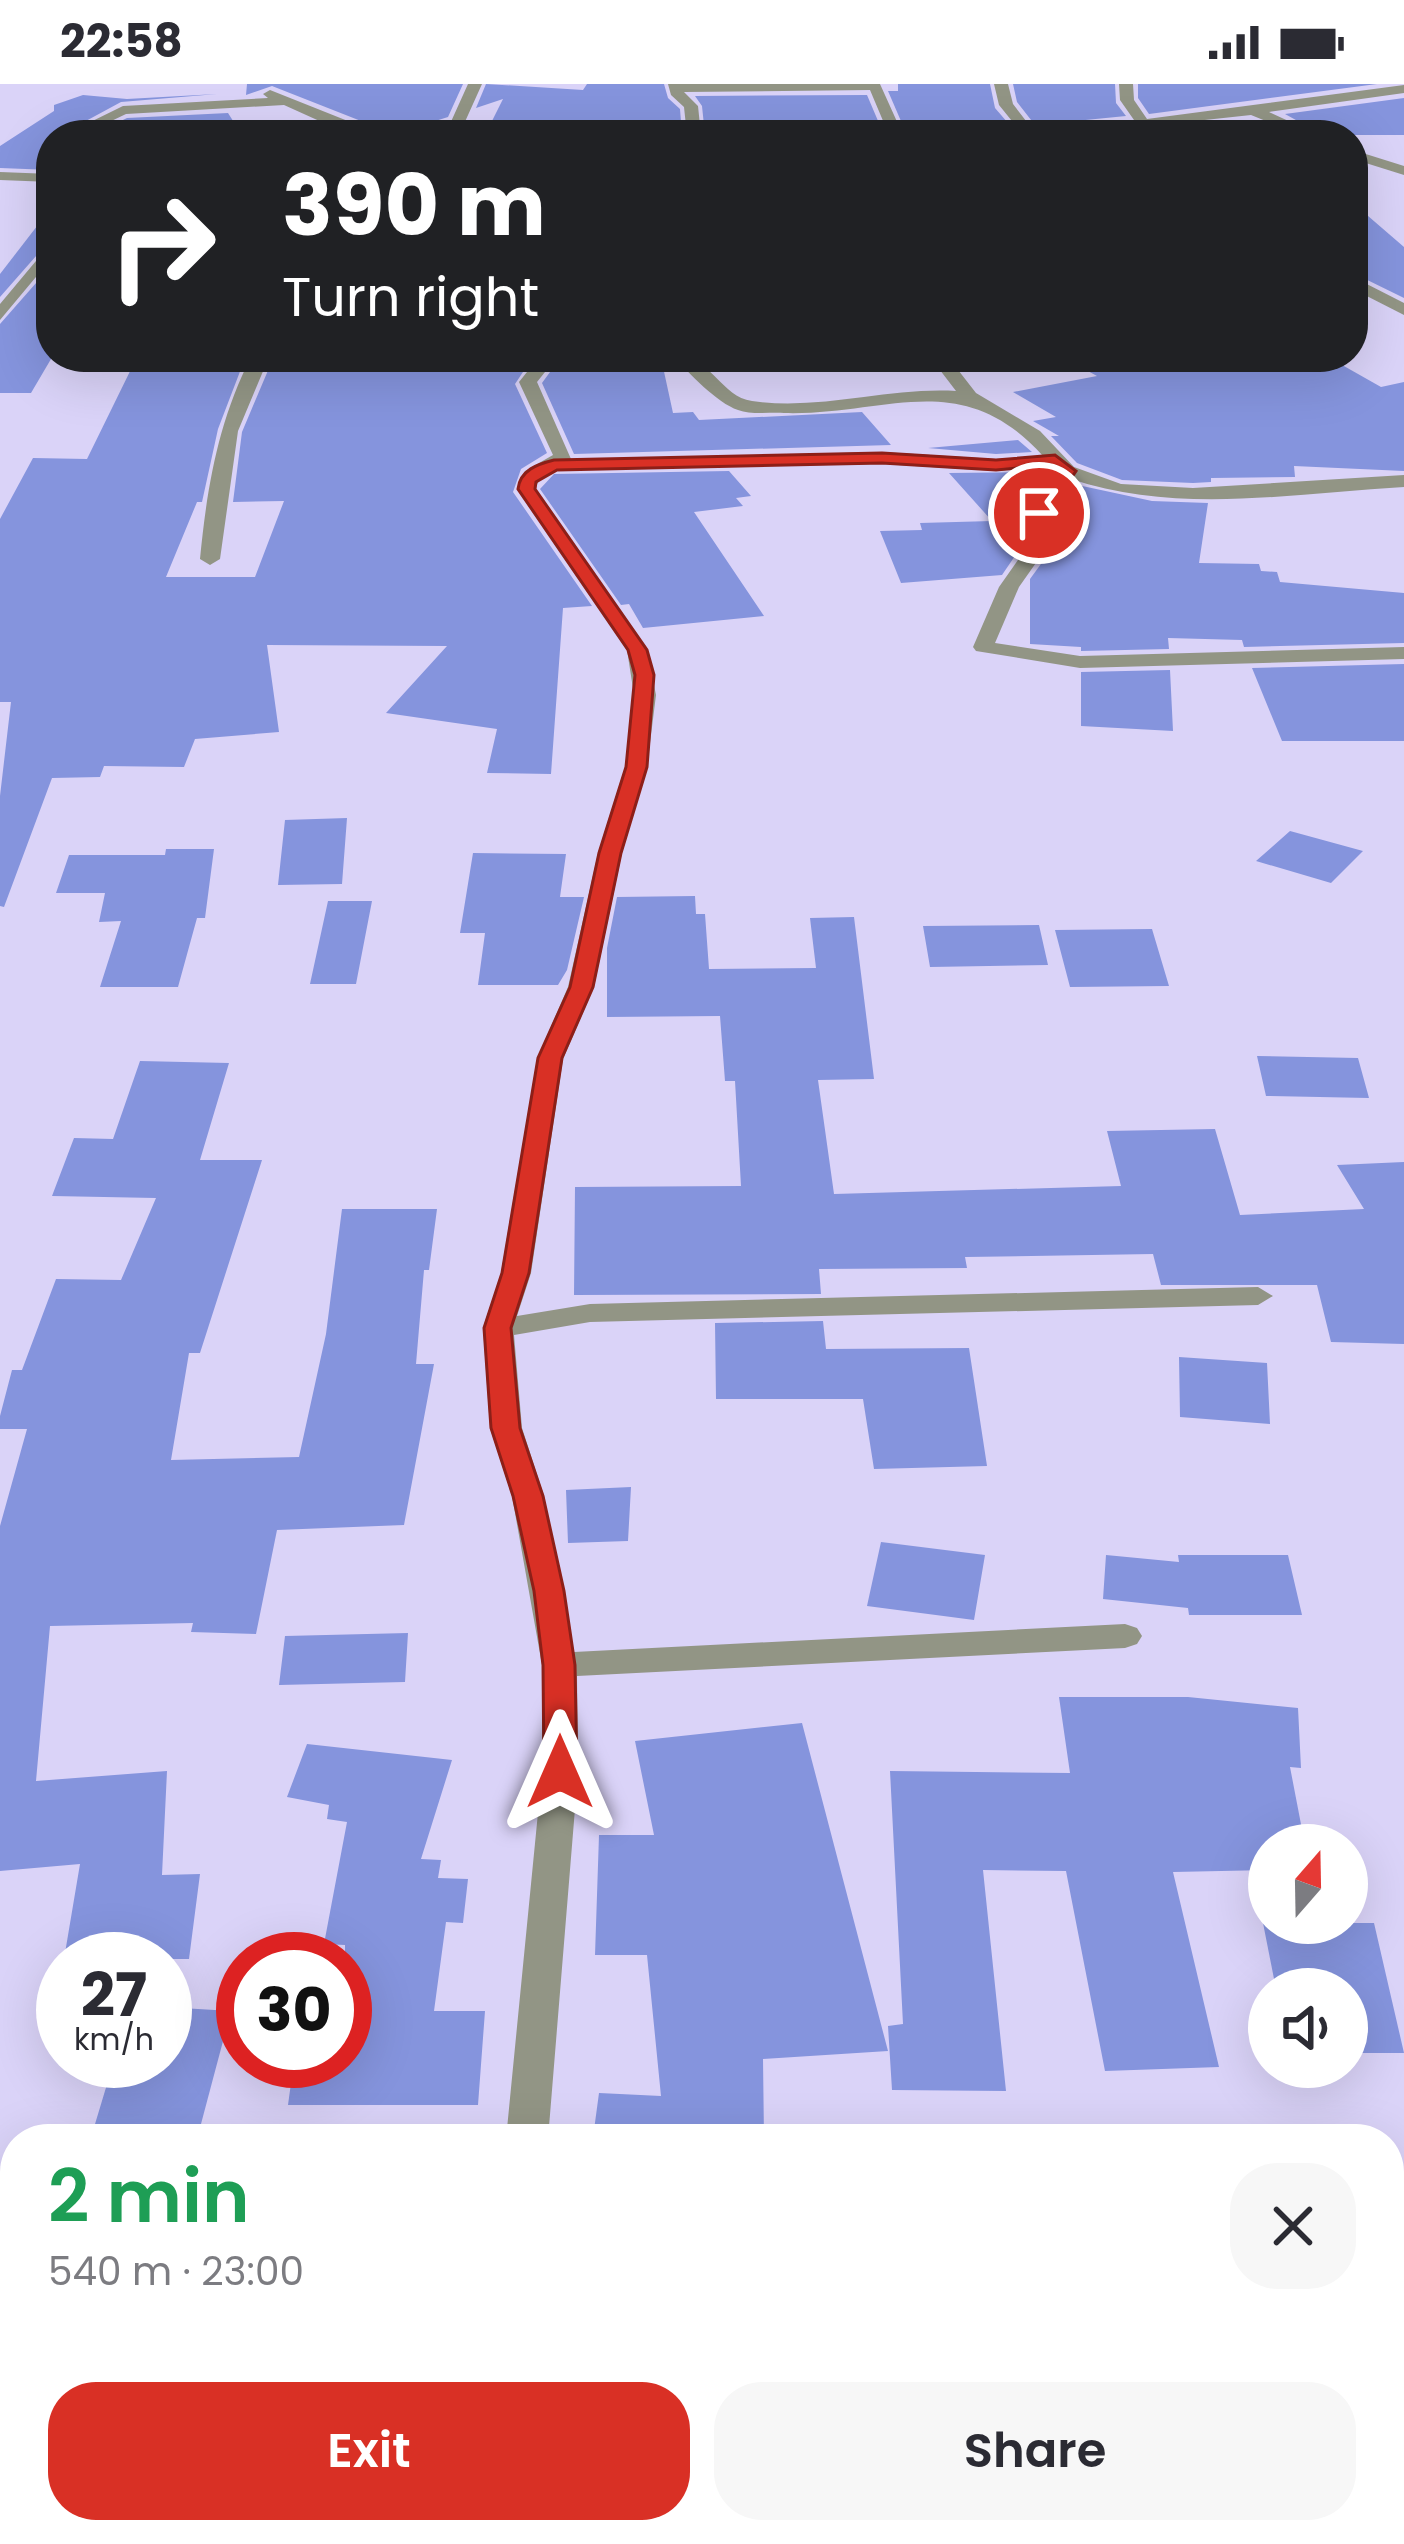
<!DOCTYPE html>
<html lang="en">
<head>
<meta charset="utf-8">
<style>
	:root { --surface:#fff; --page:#f7f7f7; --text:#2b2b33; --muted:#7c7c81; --accent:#d93025 }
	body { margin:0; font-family:Poppins,sans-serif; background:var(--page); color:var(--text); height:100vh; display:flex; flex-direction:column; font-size:45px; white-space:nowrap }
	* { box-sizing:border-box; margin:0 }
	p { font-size:39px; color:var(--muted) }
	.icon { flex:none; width:66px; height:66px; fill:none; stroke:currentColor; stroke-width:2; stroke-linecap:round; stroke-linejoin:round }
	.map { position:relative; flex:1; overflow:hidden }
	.details { position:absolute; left:0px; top:2040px; width:1404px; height:420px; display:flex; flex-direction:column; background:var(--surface); border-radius:48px 48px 0 0; box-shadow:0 12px 48px #0002 }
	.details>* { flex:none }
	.banner { position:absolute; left:36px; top:36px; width:1332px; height:252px; border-radius:48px; box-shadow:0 12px 48px #0002; background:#202124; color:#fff; overflow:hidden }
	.needle { width:78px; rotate:20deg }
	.fabs { position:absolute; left:1248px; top:1740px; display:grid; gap:24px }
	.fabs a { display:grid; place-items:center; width:120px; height:120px; border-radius:50%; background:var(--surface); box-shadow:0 12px 48px #0002; font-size:60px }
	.speed { position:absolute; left:36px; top:1848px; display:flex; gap:24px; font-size:60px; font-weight:700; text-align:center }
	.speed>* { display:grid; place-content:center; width:156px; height:156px; border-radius:50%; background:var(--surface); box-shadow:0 12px 48px #0002; line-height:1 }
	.speed small { font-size:30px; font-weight:400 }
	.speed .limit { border:18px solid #d22; background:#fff; color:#111 }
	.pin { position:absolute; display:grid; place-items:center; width:102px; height:102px; color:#fff; margin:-51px; border:6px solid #fff; border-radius:50%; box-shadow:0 3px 12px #0007 }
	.me { position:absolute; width:132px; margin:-66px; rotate:0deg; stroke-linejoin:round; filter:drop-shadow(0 0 9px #0008) }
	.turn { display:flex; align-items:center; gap:42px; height:252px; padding:0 48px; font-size:54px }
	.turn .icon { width:156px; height:156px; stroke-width:2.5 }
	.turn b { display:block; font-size:84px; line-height:102px }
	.round { display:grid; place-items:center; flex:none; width:126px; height:126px; border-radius:48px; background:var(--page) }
	.headline { display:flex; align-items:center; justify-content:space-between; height:204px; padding:0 48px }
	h1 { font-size:72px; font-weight:600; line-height:90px; color:#1e9e55 }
	.primary-button { display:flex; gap:24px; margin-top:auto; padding:24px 48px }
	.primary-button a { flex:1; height:138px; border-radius:48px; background:var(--accent); color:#fff; font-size:48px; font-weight:600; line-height:138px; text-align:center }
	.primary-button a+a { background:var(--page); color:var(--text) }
	.status { display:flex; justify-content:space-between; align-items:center; height:84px; padding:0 60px; background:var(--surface); direction:ltr }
	.status svg { height:33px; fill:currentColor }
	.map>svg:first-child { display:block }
	.building { fill:#8594dd }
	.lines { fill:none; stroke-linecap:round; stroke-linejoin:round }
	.minor { fill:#929585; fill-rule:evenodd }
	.route { fill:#d93025; stroke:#8d1f18; stroke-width:3 }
</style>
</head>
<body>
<div class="status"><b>22:58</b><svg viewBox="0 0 49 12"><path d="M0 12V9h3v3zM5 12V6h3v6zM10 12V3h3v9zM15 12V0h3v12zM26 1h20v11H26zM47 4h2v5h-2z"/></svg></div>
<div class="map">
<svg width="1404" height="2460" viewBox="0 0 1404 2460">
	<rect width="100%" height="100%" fill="#dad3f8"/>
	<path class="building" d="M247,0H463L448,33L394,50L272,2L246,11Z
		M486,0L583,6L587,0H664L668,14L680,25L682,51L488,45L503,15L476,24Z
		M898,0H990L995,24L1014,46L1011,51L1008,45L907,51L888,7H898Z
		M1013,0H1115L1116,19L1126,32L1035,41L1017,18Z
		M1138,0H1377L1149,30L1138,14Z
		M217,10L121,18L60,51H51V86L0,84V62L54,27V21L83,11L127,15Z
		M867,11L884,51H705L702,22L695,12Z
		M1404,14V51H1323L1285,30Z
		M228,29L242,51H92L127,34Z
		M1250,36L1288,51H1108Z
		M1353,119L1404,163V214L1353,189Z
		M51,124V155L0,213V190Z
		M51,182V275L31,309H0V240Z
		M137,273L244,277L218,345L202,418H197L166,493H255L284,417L233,418L242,348L272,277L533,273L515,300L547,369L521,385L513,408L592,522L563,524L551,690L487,689L497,645L386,629L447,562L267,561L279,648L195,655L184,683L104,682L100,693L52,694L4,823L0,822V712L11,618H0V435L33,374L87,375Z
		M561,273H637L638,284L663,283L673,329L693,328L699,336L862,328L891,361L574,370L542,299Z
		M1300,273H1328L1381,303L1404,298V387L1294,382L1295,393L1211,394V398L1193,399L1122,396L1077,379L1051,352H1059L1033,337L1056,333L1013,308L1097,292L1086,286L1203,277L1213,286Z
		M1018,356L1032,368L996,370L928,364Z
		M729,387L751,412L736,414L743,422L694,428L764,532L643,544L629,520L621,521L540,405L554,390Z
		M1051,388L1025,426L1017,460L1019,466L1002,491L901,499L880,447L922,446L920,439L992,437L949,389Z
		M1073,400L1152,417L1208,419L1199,479L1259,480L1261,487L1277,488L1280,498L1404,509V559L1244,563L1242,556L1168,554L1169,565L1081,567V563L1030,560V495L1049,469L1046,460L1053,431Z
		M1404,580V657H1282L1252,584Z
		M1170,586L1173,647L1081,642V588Z
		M347,734L342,800L278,801L285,736Z
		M1290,747L1363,767L1331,799L1256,777Z
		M166,765H214L205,834H197L178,903H100L121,837L99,838L105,809H56L69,771H165Z
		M473,769L566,770L560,813H584L567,886L558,901H478L485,849H460Z
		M695,812L696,830H705L709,885L816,884L810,834L854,833L874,995L818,996L834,1110L1121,1102L1107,1047L1215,1045L1240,1131L1364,1125L1337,1081L1404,1078V1260L1331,1258L1317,1201H1161L1153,1170L965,1173L967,1184L819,1185L821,1210L574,1211L575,1103L741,1102L735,997H725L720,932L607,933V864L617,813Z
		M328,817H372L356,900H310Z
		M1039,841L1048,881L930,883L923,842Z
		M1152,845L1169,902L1070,903L1055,846Z
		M1257,972L1358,974L1369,1014L1266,1012Z
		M140,977L229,979L200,1076H262L200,1269H189L171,1376L299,1373L326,1250L342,1125H437L429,1186H424L416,1280H434L404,1441L277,1446L256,1550L191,1548L193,1539L50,1542L36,1697L167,1687L162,1791L200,1790L189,1875H64L80,1780L0,1787V1442L27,1345H0V1332L12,1286H22L56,1195L121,1196L156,1114L52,1112L74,1054L113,1055Z
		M823,1237L826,1265L969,1264L987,1382L874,1385L863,1315H716L715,1239Z
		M1179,1273L1267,1279L1270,1340L1180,1333Z
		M631,1403L628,1457L568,1459L566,1406Z
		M881,1458L985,1471L974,1536L867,1522Z
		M1106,1471L1179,1478L1178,1471H1288L1302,1531H1189L1188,1524L1103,1515Z
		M408,1549L405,1598L279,1601L285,1552Z
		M1059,1613H1188L1298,1624L1301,1684L1290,1683L1305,1761H1269V1786L1173,1788L1219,1983L1105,1987L1066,1787L983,1786L1006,2007L892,2006L888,1942L903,1940L890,1687L1070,1689Z
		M802,1639L888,1967L763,1975L764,2055L594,2046L599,2009L661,2012L647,1871H595L599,1751H654L635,1657Z
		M307,1660L452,1676L421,1775L441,1776L438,1794L468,1795L463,1839L446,1838L434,1927H485L478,2021H288L294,1977H345V1861L324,1860L347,1738L327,1735L329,1721L287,1713Z
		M1263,1839H1374L1404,1969H1347V1905H1276Z
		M165,1923L231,1927L197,2055L92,2050L114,1977H165Z"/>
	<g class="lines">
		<path class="minor" d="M468,0H482L459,51H445Z
			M668,0H880L903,51H889L870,6L684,8L698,22L701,51H687L684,23L671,11Z
			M994,0H1008L1013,20L1033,46L1134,36L1120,16L1119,0H1133L1134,16L1147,35L1404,1V9L1269,28L1319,51H1300L1251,31L1066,51H1015L1020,47L999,21Z
			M270,6L383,51L346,49L284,21L126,30L82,51H64L123,22L268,14L263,10Z
			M1353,66L1404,82V91L1353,75Z
			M0,88L51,90V98L0,96Z
			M51,159V175L0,236V220Z
			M1353,193L1404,219V231L1353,205Z
			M251,273H269L238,347L220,475L210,481L200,475C207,403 218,338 251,273Z
			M539,273H557L537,298L571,375L882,368L996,375L1043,372C961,281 886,332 784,329C770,328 751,331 738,326C717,319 689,289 674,273C713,273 721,313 752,317C820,327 888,303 956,307L930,273H948L976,309L1040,347L1074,383L1121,400L1193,404L1404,391V403C1295,409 1177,431 1071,395L1049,429L1041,461L1045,466L1019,503L995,559L1080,572L1404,563V575L1080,584L976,567L973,563L999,503L1025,466L1021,461L1029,429L1057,388L1052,382L996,387L882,380L553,386L540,394L535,405L647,566L656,611L647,683L622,769L594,903L563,975L531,1189L517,1232L590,1220L1258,1203L1273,1212L1258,1221L590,1238L514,1251L522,1344L544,1412L574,1568L1125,1540L1137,1544L1142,1552L1137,1560L1125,1564L577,1592L578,1688L548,2055H506L542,1688V1581L512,1412L490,1344L483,1244L501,1189L537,975L568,903L598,769L625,683L634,611L627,566L517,405L525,387L553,371L519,298Z
			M15,2438V2445H58V2460H12Z"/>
	</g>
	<path class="route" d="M882,369L996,376L1055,371L1076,387L1045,432L1039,434L1030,429L1058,388L1051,381L996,386L882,379L557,386L536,398L535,405L647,566L654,591L647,683L621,769L593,903L562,974L529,1189L511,1244L520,1344L543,1412L564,1507L575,1581L577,1688L572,1696H548L544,1688L543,1581L534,1507L513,1412L491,1344L484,1244L502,1189L538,974L570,903L599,769L626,683L635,591L628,566L518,405C520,386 538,380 554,376Z"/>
</svg>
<div class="fabs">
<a><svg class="needle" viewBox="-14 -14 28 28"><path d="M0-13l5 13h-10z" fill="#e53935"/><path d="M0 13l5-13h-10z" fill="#7c7c81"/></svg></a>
<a><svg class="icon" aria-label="sound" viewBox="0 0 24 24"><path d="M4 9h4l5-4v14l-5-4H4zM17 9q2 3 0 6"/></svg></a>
</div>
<div class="speed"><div>27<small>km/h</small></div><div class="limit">30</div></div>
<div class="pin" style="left:1039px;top:429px;background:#d93025"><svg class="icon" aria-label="arrive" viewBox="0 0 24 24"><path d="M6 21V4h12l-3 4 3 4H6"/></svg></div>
<svg class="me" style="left:560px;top:1688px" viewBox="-20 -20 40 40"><path d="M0-17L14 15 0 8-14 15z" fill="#d93025" stroke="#fff" stroke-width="4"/></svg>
<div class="banner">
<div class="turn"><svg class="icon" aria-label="right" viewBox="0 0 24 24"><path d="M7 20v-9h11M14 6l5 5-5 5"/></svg><div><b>390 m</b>Turn right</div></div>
</div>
<section class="details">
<div class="headline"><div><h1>2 min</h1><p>540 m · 23:00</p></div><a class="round"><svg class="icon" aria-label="close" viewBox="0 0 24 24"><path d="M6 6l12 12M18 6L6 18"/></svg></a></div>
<div class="primary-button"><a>Exit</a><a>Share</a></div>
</section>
</div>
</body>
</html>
